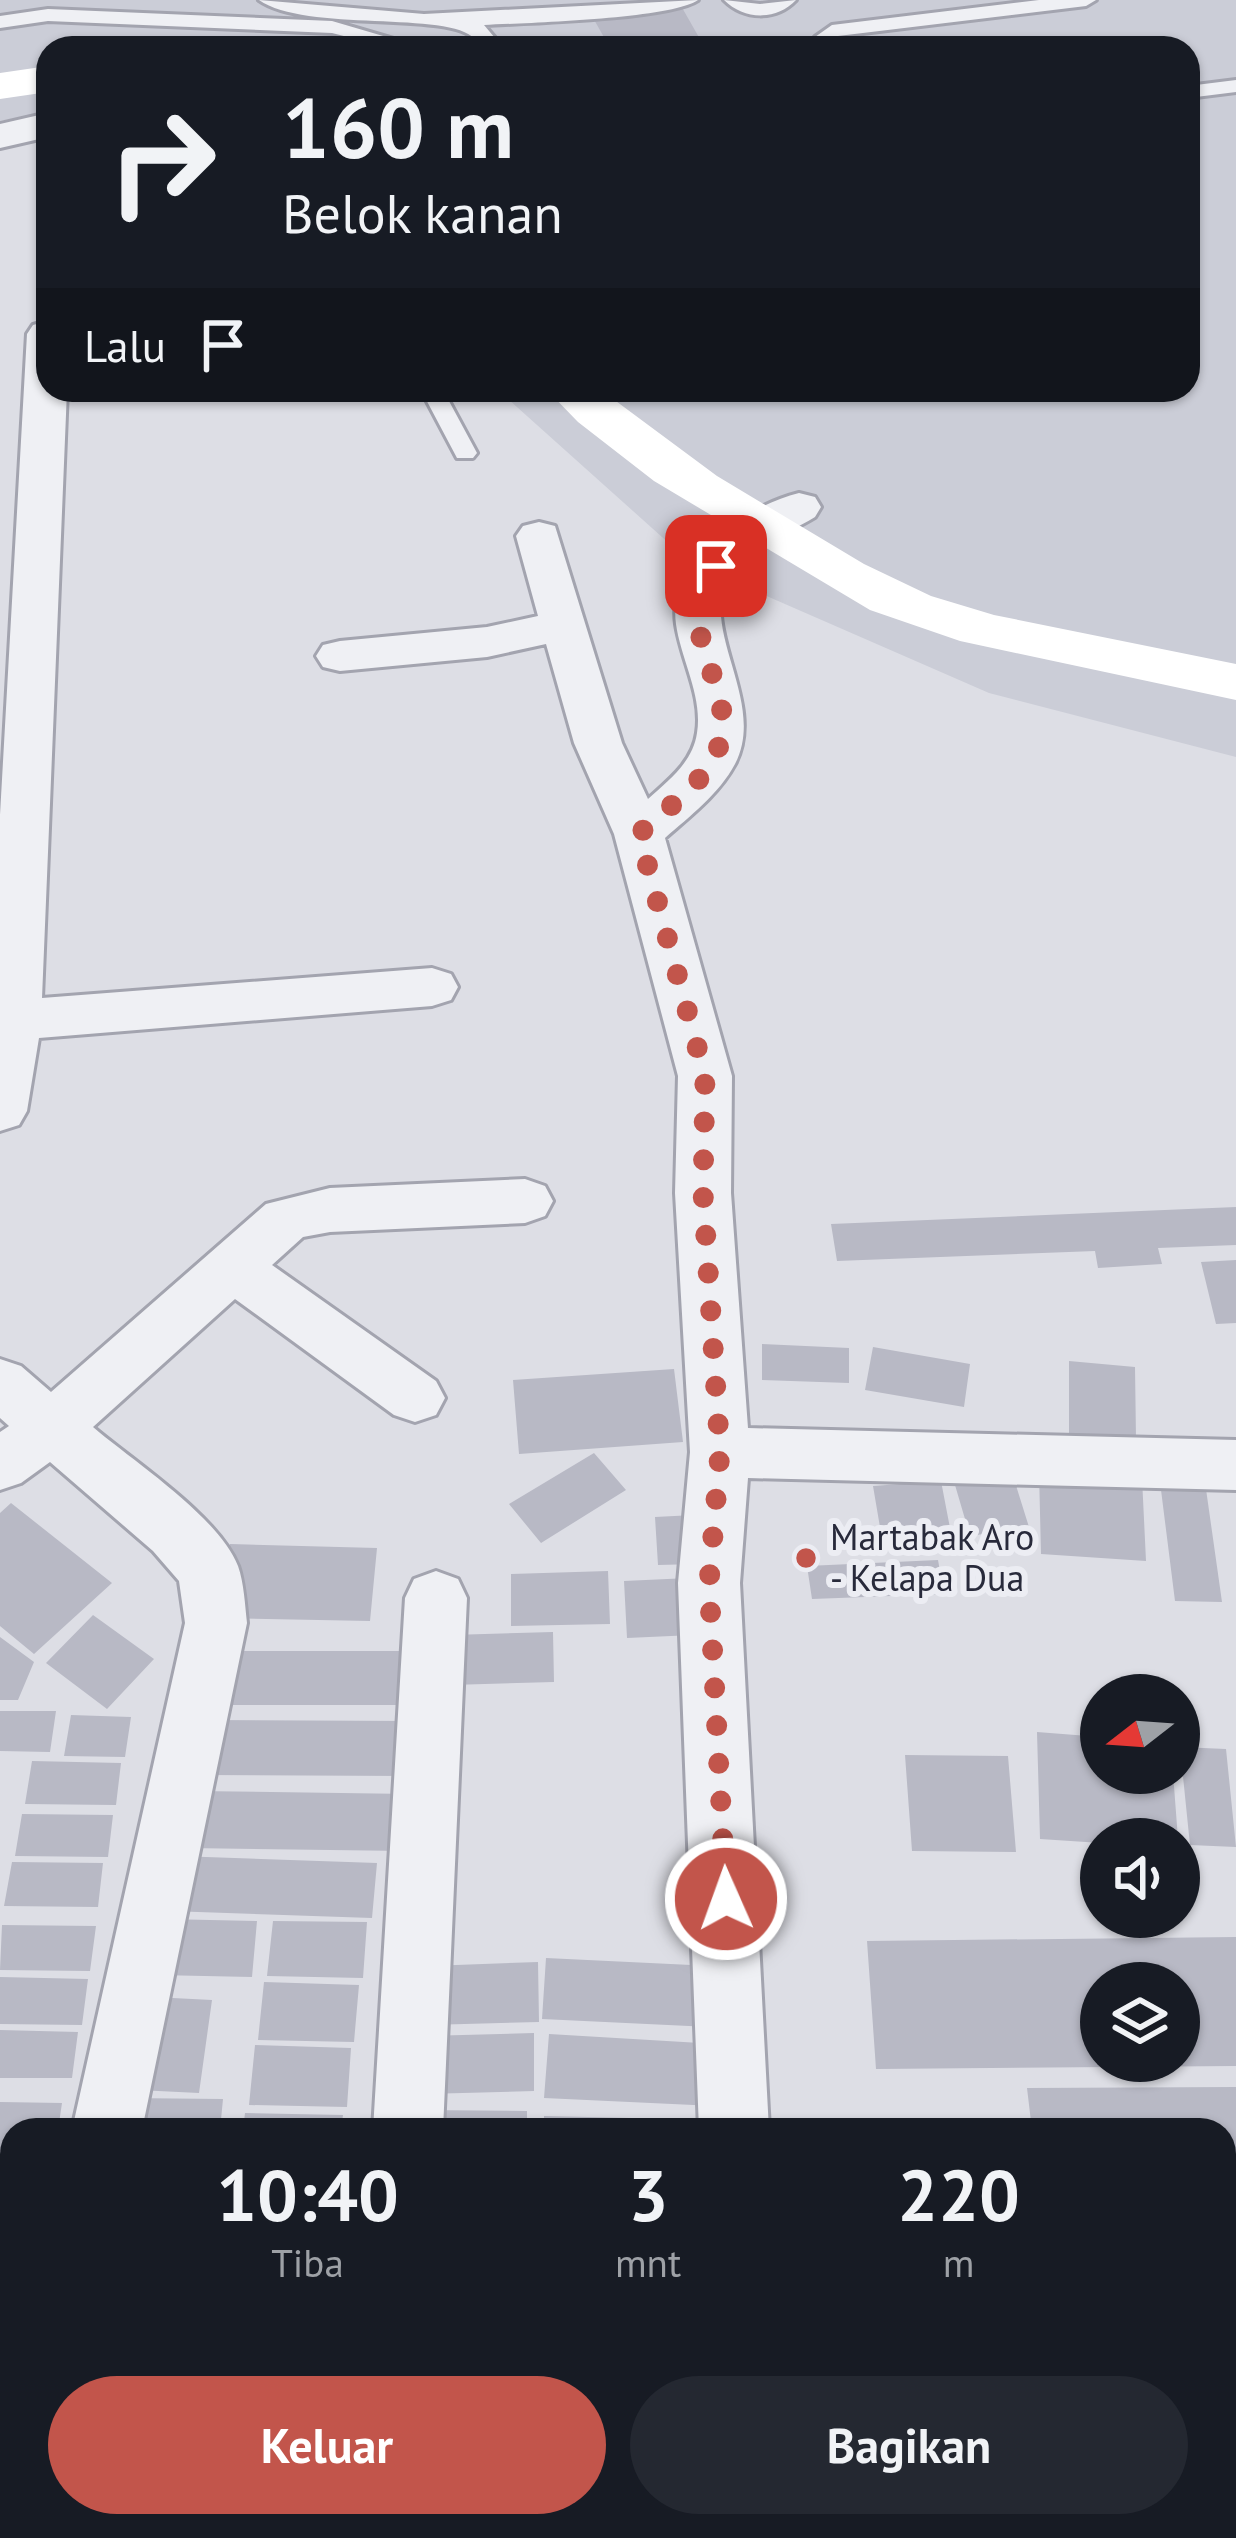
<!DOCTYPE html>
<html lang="id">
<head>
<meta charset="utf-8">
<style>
	:root { --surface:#171b24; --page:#242831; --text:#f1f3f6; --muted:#9ea1a6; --accent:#c2554b }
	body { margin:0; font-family:"PT Sans",sans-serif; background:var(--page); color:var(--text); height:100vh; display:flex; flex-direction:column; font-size:45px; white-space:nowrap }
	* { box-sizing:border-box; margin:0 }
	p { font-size:39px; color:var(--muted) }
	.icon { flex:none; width:66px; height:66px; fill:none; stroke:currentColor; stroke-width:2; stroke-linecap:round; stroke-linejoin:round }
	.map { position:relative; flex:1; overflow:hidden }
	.side { position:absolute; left:0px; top:2118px; width:1236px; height:420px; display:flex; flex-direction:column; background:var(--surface); border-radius:36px 36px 0 0; box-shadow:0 3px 9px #0004 }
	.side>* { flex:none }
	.banner { position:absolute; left:36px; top:36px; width:1164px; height:366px; border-radius:36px; box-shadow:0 3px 9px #0004; background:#171b24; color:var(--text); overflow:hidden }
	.needle { width:78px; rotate:253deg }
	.tools { position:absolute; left:1080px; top:1674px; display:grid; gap:24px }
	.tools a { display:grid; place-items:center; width:120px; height:120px; border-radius:50%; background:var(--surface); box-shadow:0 3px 9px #0004; font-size:60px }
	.pin { position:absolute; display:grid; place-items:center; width:102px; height:102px; color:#fff; margin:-51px; border-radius:24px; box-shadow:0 6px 18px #0006 }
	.me { position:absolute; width:132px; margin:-66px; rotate:358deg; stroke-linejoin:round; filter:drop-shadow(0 0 9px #0008) }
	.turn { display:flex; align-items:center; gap:42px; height:252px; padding:0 48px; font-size:54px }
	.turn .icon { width:156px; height:156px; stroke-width:2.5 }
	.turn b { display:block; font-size:84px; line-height:102px }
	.then { display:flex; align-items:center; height:114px; padding:0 48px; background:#0003; gap:24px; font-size:45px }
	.eta { display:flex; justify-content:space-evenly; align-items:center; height:204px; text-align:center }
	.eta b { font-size:72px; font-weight:800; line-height:84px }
	.cta { display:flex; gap:24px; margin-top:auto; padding:24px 48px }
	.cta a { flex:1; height:138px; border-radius:72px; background:var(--accent); color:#fff; font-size:48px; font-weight:800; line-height:138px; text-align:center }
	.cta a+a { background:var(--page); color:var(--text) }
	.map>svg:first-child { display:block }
	.built { fill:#cbcdd7 }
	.building { fill:#b8b9c5; fill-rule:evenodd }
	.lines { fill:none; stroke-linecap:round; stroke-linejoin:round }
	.lane-casing { stroke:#a3a4af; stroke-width:6 }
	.street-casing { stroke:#a3a4af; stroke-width:6 }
	.lane { fill:#eff0f4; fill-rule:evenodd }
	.street { fill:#eff0f4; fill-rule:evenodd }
	.secondary { fill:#fff; fill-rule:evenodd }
	.route { stroke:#c2554b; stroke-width:21; stroke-dasharray:0 37.8 }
	.poi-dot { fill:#c2554b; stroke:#ecedf3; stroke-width:4.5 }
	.labels { text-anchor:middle; stroke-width:12; stroke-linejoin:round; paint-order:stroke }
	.poi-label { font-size:36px; fill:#282a3b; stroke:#ecedf3; text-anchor:start }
</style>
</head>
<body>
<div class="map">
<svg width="1236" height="2538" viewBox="0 0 1236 2538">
	<rect width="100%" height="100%" fill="#dddee5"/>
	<path class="built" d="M0,0H1236V757L989,693L691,563L498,390H1188V48H48V112L0,121Z"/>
	<path class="building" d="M680,4L705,48H610L592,16Z
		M1236,1207V1245L1158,1248L1162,1264L1098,1268L1095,1251L837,1261L831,1224Z
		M1236,1260V1323L1216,1324L1201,1262Z
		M762,1344L849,1348V1383L762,1380Z
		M873,1347L970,1364L964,1407L865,1390Z
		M1069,1361L1135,1367L1136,1439L1069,1434Z
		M674,1369L683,1442L519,1454L513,1380Z
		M594,1453L626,1490L541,1543L509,1504Z
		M1008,1460L1029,1527L970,1536L950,1468Z
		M1039,1471L1142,1478L1146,1561L1041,1554Z
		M941,1481L950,1528L881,1533L873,1486Z
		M1160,1482H1205L1222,1602L1175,1601Z
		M11,1503L112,1583L34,1654L0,1626V1513Z
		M694,1515L697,1564L658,1565L655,1517Z
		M230,1544L377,1548L370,1621L220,1618Z
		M938,1560L944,1594L812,1599L807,1566Z
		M608,1571L610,1624L511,1626V1574Z
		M689,1578L693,1635L627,1638L624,1581Z
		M93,1615L154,1659L107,1709L46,1663Z
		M553,1632L554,1682L451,1685V1635Z
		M0,1637L34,1662L18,1700H0Z
		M221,1651H418L416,1705H216Z
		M0,1711H56L50,1752L0,1751Z
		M71,1715L131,1717L125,1757L64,1756Z
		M208,1720L411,1721L408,1776L202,1775Z
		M1037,1732L1101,1737V1773H1173L1178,1839H1101V1843L1040,1839Z
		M1180,1747L1226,1749L1236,1847L1190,1845Z
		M905,1755L1008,1756L1016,1852L912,1851Z
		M32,1761L121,1763L116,1805L25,1804Z
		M193,1791L410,1794L406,1851L187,1848Z
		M22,1814L113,1815L108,1857L15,1856Z
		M177,1856L377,1863L372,1918L169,1911Z
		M12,1862L103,1863L98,1907L4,1906Z
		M164,1919L257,1921L252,1977L157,1975Z
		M273,1921L367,1922L363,1978L267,1976Z
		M2,1925L96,1926L90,1971L0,1970Z
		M1236,1937V2066L876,2069L867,1941ZM1101,1983H1179V2061H1101Z
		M546,1958L712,1966L710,2027L542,2019Z
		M538,1962L539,2022L428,2025L429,1966Z
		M0,1977L88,1979L82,2025L0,2024Z
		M264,1982L359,1985L354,2042L258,2040Z
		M153,1997L212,2000L199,2093L138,2090Z
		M0,2030L78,2032L72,2078H0Z
		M534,2033V2091L425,2094V2036Z
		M549,2034L717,2044L715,2106L544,2098Z
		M255,2045L351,2048L347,2107L249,2105Z
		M1236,2087V2314H1224V2130H1032L1027,2088Z
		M126,2098L223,2099L220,2130H122Z
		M0,2102L62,2103L58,2130H12V2151H0Z
		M420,2110L527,2111V2130H419Z
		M245,2113L343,2115L341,2130H243Z
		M544,2116L720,2120V2130H544Z
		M0,2159H12V2209H0Z
		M0,2216H12V2268L0,2267Z
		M0,2282H12V2336H0Z
		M1224,2346H1236V2408H1224Z
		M0,2378L12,2379L11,2473L0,2472Z
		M35,2526H149L148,2538H34Z
		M159,2526H215L213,2538H157Z
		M217,2526H325L323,2538H217Z
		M408,2526H540L539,2538H407Z
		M560,2526H644V2538H560Z
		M658,2526H743V2538H658Z
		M1174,2526H1224L1226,2538H1176Z"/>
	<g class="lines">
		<defs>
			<path id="lane" d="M259,0L424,14L698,0C671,19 525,23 484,25L495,38L489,48H469L475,39C449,10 306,33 259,0Z
				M724,0L760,4L796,0C776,21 744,20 724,0Z
				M1039,0H1096L1086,6L838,36V48H818L815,37L832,25Z
				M48,9L332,21L424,48H391L332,33L48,21L0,28V16Z
				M1236,80V92L1188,98V86Z
				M421,390H443L477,453L473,458H457Z"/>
			<path id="street" d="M48,113V137L0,148V124Z
				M48,321V390H67L42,998L432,968L451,974L458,987L451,1000L432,1006L39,1038L27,1111L19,1125L0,1131V815L27,334L33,325Z
				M799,493L815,497L821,507L815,517C787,534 750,547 731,575C695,626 768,700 735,764C719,794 690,816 665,838L732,1076L731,1193L748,1428L1236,1440V1490L748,1478L740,1583L769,2130H699L678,1583L690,1452L675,1193L678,1076L614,834L574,743L546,644L487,657L340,671L323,667L316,656L323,645L340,641L487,627L538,616L516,536L523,526L539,522L555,526L622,743L648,799C668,781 693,762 697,733C703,696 681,660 676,624C667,558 742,508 799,493Z
				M525,1179L545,1186L553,1201L545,1216L525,1223L330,1232L303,1237L272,1265L436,1381L445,1398L436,1415L415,1422L394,1415L235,1299L93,1427C134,1462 218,1516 238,1566C244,1583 245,1605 247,1623L142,2130H72L185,1623L179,1581L153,1551L50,1462L21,1483L0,1490V1432L9,1426L0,1418V1359L21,1366L51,1392L266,1204L330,1188Z
				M436,1571L458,1579L467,1598L443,2130H373L405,1598L414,1579Z
				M0,2329H12V2403H0Z
				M714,2526H792V2538H714Z
				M1104,2526H1182L1184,2538H1106Z"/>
		</defs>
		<use href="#lane" class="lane-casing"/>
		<use href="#street" class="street-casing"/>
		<use href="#lane" class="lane"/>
		<use href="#street" class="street"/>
		<path class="secondary" d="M48,66V92L0,99V73Z
			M547,390H601L717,476L864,564L931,596L994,615L1236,664V700L960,641L870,610L654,481L578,422Z"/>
	</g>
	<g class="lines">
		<path class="route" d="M716,566C662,634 752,694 712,761C697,788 662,812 639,834L705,1076L703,1193L720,1452L709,1583L726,1899"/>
	</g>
	<circle class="poi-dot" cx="806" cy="1558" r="12"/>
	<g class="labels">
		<g class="poi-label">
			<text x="830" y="1550">Martabak Aro<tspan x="830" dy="41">- Kelapa Dua</tspan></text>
		</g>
	</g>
</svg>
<div class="tools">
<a><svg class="needle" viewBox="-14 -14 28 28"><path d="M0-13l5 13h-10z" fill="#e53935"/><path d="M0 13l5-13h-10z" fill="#9ea1a6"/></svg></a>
<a><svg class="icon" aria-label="sound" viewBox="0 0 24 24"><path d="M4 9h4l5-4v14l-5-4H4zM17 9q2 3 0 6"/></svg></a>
<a><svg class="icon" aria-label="layers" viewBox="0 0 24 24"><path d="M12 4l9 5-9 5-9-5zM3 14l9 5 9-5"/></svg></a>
</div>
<div class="pin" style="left:716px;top:566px;background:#d93025"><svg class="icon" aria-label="arrive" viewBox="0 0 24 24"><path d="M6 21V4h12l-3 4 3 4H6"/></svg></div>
<svg class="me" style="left:726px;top:1899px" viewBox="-20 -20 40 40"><circle r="17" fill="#c2554b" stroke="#fff" stroke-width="3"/><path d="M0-11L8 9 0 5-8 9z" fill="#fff"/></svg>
<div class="banner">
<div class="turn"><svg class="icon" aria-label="right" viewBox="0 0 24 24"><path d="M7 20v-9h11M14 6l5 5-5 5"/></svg><div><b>160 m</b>Belok kanan</div></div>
<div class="then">Lalu<svg class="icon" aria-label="arrive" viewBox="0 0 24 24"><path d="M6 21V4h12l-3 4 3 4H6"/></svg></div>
</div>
<section class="side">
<div class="eta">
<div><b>10:40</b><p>Tiba</p></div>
<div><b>3</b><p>mnt</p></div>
<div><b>220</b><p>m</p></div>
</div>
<div class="cta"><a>Keluar</a><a>Bagikan</a></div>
</section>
</div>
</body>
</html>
